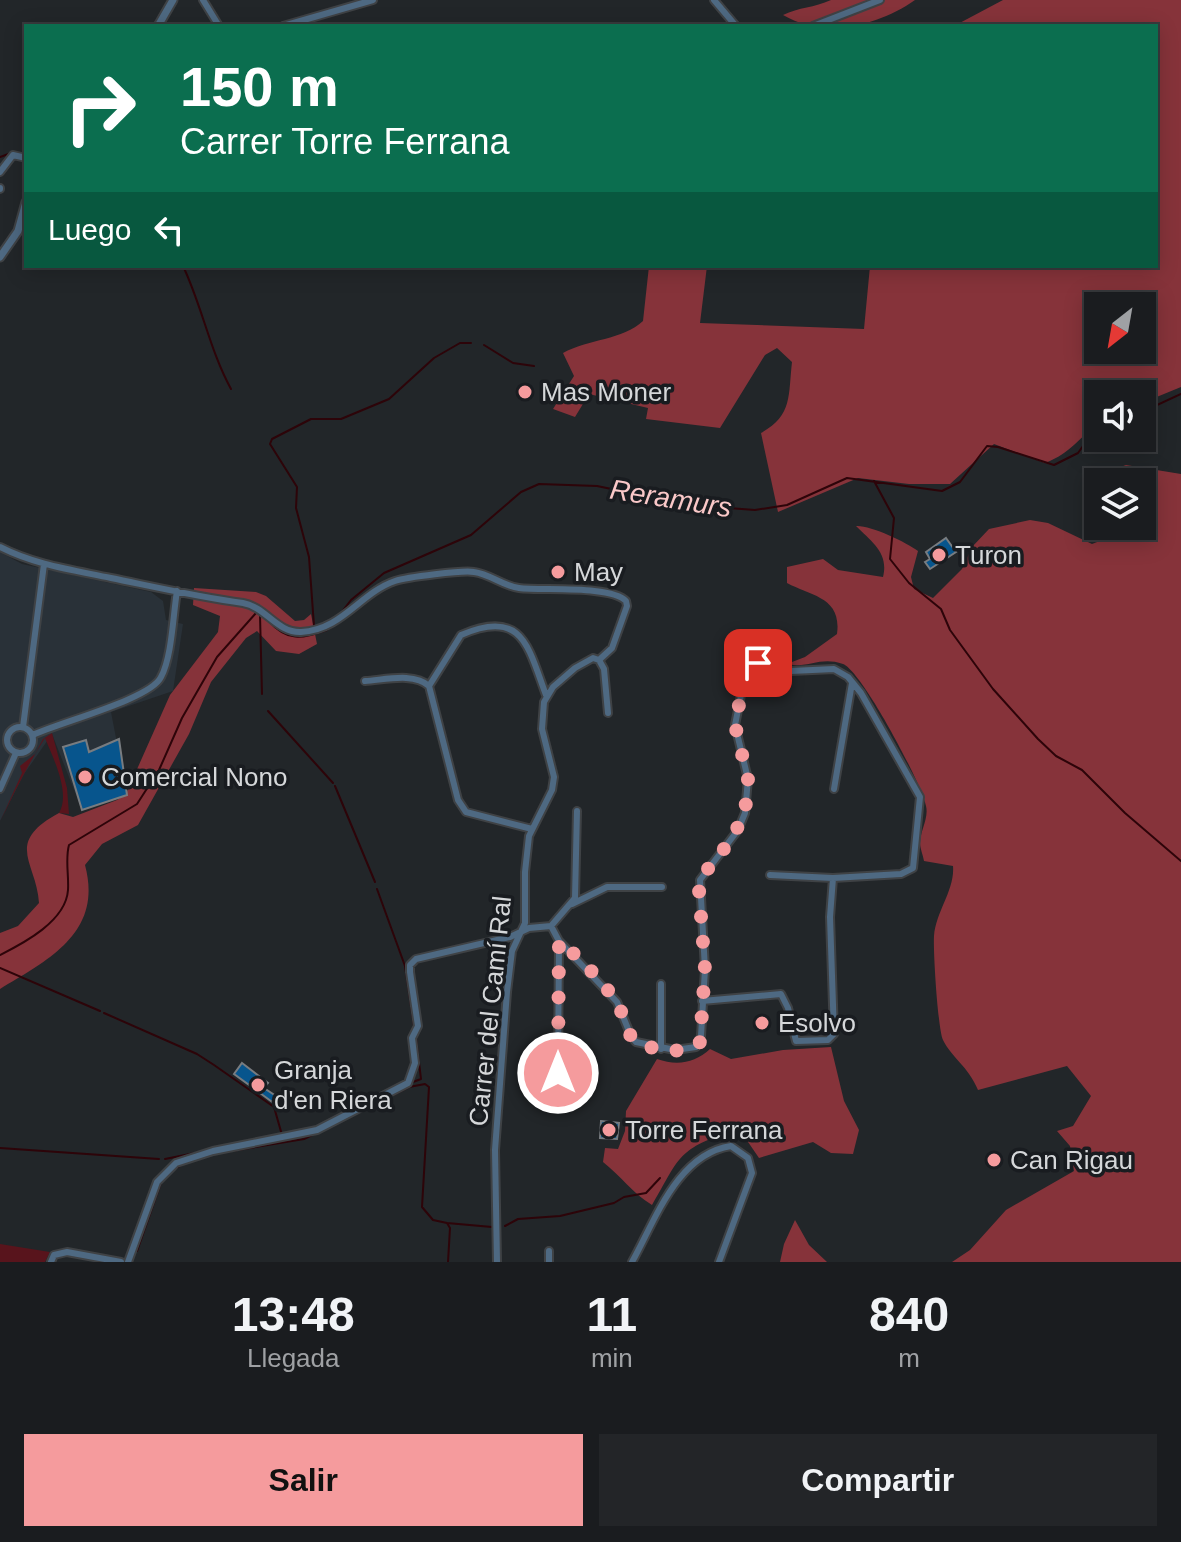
<!DOCTYPE html>
<html lang="es">
<head>
<meta charset="utf-8">
<style>
	:root { --surface:#1a1c1f; --page:#232528; --text:#f1f3f6; --muted:#9fa1a4; --line:#383a3d; --accent:#f59b9d }
	body { margin:0; font-family:Helvetica,sans-serif; background:var(--page); color:var(--text); height:100vh; display:flex; flex-direction:column; font-size:30px; white-space:nowrap }
	* { box-sizing:border-box; margin:0 }
	p { font-size:26px; color:var(--muted) }
	.icon { flex:none; width:44px; height:44px; fill:none; stroke:currentColor; stroke-width:2; stroke-linecap:round; stroke-linejoin:round }
	.map { position:relative; height:1262px; overflow:hidden }
	.details { display:flex; flex-direction:column; background:var(--surface); flex:1 }
	.details>* { flex:none }
	.banner { position:absolute; left:24px; top:24px; width:1134px; height:244px; border-radius:0px; box-shadow:0 4px 20px #0003,0 0 0 2px var(--line); background:#0b6e4f; color:#fff; overflow:hidden }
	.needle { width:52px; rotate:211deg }
	.tools { position:absolute; left:1084px; top:292px; display:grid; gap:16px }
	.tools a { display:grid; place-items:center; width:72px; height:72px; border-radius:0px; background:var(--surface); box-shadow:0 4px 20px #0003,0 0 0 2px var(--line); font-size:40px }
	.pin { position:absolute; display:grid; place-items:center; width:68px; height:68px; color:#fff; margin:-34px; border-radius:16px; box-shadow:0 4px 12px #0006 }
	.me { position:absolute; width:88px; margin:-44px; rotate:0deg; stroke-linejoin:round; filter:drop-shadow(0 0 6px #0008) }
	.turn { display:flex; align-items:center; gap:28px; height:168px; padding:0 24px; font-size:36px }
	.turn .icon { width:104px; height:104px; stroke-width:2.5 }
	.turn b { display:block; font-size:56px; line-height:68px }
	.then { display:flex; align-items:center; height:76px; padding:0 24px; background:#0003; gap:16px; font-size:30px }
	.eta { display:flex; justify-content:space-evenly; align-items:center; height:136px; text-align:center }
	.eta b { font-size:48px; font-weight:700; line-height:56px }
	.button { display:flex; gap:16px; margin-top:auto; padding:16px 24px }
	.button a { flex:1; height:92px; border-radius:0px; background:var(--accent); color:#111; font-size:32px; font-weight:700; line-height:92px; text-align:center }
	.button a+a { background:var(--page); color:var(--text) }
	.map>svg:first-child { display:block }
	.built { fill:#293138 }
	.green { fill:#58141c }
	.forest { fill:#86333a; fill-rule:evenodd }
	.lines { fill:none; stroke-linecap:round; stroke-linejoin:round }
	.stream { stroke:#2d0409; stroke-width:2 }
	.building { fill:#07558d; stroke:#787c80; stroke-width:2 }
	.minor-casing { stroke:#3f4245; stroke-width:10 }
	.tertiary-casing { stroke:#3f4245; stroke-width:11 }
	.minor { stroke:#4e6982; stroke-width:6 }
	.tertiary { stroke:#4e6982; stroke-width:7 }
	.route { stroke:#f59b9d; stroke-width:14; stroke-dasharray:0 25.2 }
	.poi-dot { fill:#f59b9d; stroke:#191c20; stroke-width:3 }
	.labels { text-anchor:middle; stroke-width:7; stroke-linejoin:round; paint-order:stroke }
	.poi-label { font-size:26px; fill:#d5d7d9; stroke:#191c20; text-anchor:start }
	.street-label { font-size:26px; fill:#d5d7d9; stroke:#191c20 }
	.water-label { font-size:28px; font-style:italic; fill:#fac8c8; stroke:#191c20 }
</style>
</head>
<body>
<div class="map">
<svg width="1181" height="1262" viewBox="0 0 1181 1262">
	<rect width="100%" height="100%" fill="#222629"/>
	<path class="built" d="M0,552L22,564L151,592L163,601L166,620L183,624L173,691L111,712L127,795L82,810L52,734L24,774L0,821Z"/>
	<path class="green" d="M52,733L67,788L69,814L59,813C71,793 53,758 45,738C28,764 14,793 0,822L22,773L20,766L35,754L43,739Z
		M0,1244L50,1252L45,1262H0Z"/>
	<path class="forest" d="M831,0H915C878,26 824,39 783,15C799,7 814,8 831,0Z
		M1003,0H1181V387L1142,403V394H1098V425C1075,440 1073,452 1045,463L994,444L950,484H909L858,478L778,512L761,433C793,415 788,396 792,362L777,348L765,355L720,428L646,419L648,408L589,394L575,417L553,409L574,376L563,353C588,339 623,340 643,321L649,266H707L700,323L864,329L870,266H1156V26H954ZM1098,306H1142V350H1098Z
		M1126,465L1181,474V1262H952L970,1250L1006,1210L1074,1171L1070,1146L1057,1131L1073,1126L1091,1096L1067,1066L978,1090C968,1066 951,1057 943,1040C938,1030 933,951 934,936C936,911 955,890 953,866L924,861C923,855 920,848 920,843C920,831 929,818 926,806C922,784 862,671 843,664C812,653 803,680 762,652L769,648L792,662L805,657L837,634C842,597 811,596 787,583V567L823,559L838,570L883,577C889,553 872,542 856,526C870,525 906,542 918,551L911,577L914,589L933,598L962,569L972,547L989,529L1030,520L1048,523L1092,544L1110,537L1117,526H1142V482H1102L1112,470Z
		M194,588L256,592L266,596L295,621L304,620L311,614L317,644L299,654L276,651L257,631L246,638L211,682L189,734L138,825L102,844L85,865C103,932 50,959 0,989V933L18,926L39,903C37,863 3,843 59,813L73,817L117,800L126,794L170,695L218,632L220,616L193,605Z
		M831,1047L844,1101L859,1130L853,1154L831,1153L813,1142L759,1158L746,1139L730,1132C676,1149 679,1160 652,1205C632,1193 621,1176 603,1162L605,1148L618,1149L625,1131L626,1111L657,1059C677,1066 695,1063 710,1049L731,1059L783,1050Z
		M795,1220L809,1245L827,1262H780L784,1244Z"/>
	<g class="lines">
		<path class="stream" d="M23,148L26,147
			M0,157L11,153
			M183,266C202,306 210,351 231,389
			M484,345L513,363L534,366
			M1142,412L1181,394
			M874,481L894,518L890,559L909,583L941,609L950,630L993,689L1038,739L1056,756L1082,770L1125,813L1181,861
			M341,613L351,600L384,573L471,535L521,492L539,484L597,486L689,505L755,510L787,505L847,478L942,491L960,482L987,446L998,447L1054,465L1078,453L1098,425
			M260,615L262,694
			M268,620C287,642 302,639 327,630
			M314,626L309,557L296,508L297,487L270,444L272,439L311,419H341L389,399L434,358L460,343H471
			M268,711L333,783
			M335,786L375,882
			M377,889L405,966L414,1026
			M0,955C24,943 66,921 68,890C69,875 65,859 69,845L137,804L159,770L182,718L217,657L256,613
			M0,968L100,1011
			M104,1013L197,1054L214,1065L274,1107L282,1135
			M413,1082L421,1079L416,1038
			M0,1148L159,1159
			M213,1154L304,1139L409,1087L425,1084L429,1087L422,1207L433,1220L447,1223L450,1228L448,1262
			M165,1159L200,1152
			M173,1170L185,1163
			M447,1223L492,1227
			M505,1226L518,1219L560,1216L614,1203L624,1197L646,1193L660,1178
			M137,1251L162,1180"/>
	</g>
	<path class="building" d="M946,538L956,552L930,569L925,562L930,559L926,552Z
		M119,739L127,795L82,810L63,747L86,740L89,752Z
		M242,1063L268,1083L264,1088L279,1098L275,1104L234,1074Z
		M601,1121L619,1123L617,1139L600,1138Z"/>
	<g class="lines">
		<defs>
			<path id="minor" d="M203,0L219,26
				M714,0L736,26
				M283,26L373,0
				M813,26L880,0
				M0,172L13,155L26,158
				M0,188V189
				M0,547C35,565 73,570 111,578C155,587 198,597 243,603C266,607 277,633 301,632C342,630 360,593 395,581C407,577 463,570 474,572C490,574 503,586 519,588C542,591 611,585 626,601L627,606L612,648L599,660L593,658L575,668L553,687L544,702L542,729L554,777L552,790L529,836L525,872V923L512,951L507,992L495,1150L497,1262
				M599,660L604,669L608,713
				M365,681C384,680 414,672 429,686
				M7 740a13 13 0 1 1 26 0a13 13 0 1 1-26 0Z
				M23,727L44,564
				M33,735C60,722 151,699 161,677C172,657 173,615 177,591
				M0,789L16,753
				M834,789L852,683
				M532,829L466,812L458,800L429,686L461,635C523,608 528,647 546,695
				M770,875L833,878
				M572,904L607,887H662
				M551,926L575,898L577,811
				M559,941L617,1002L631,1036L636,1042L675,1050L696,1047L701,1036L705,969L700,880L738,830L745,813L748,779L735,725L745,675L758,663L791,671L834,669L848,677L861,693L920,797L913,868L901,874L833,878L830,917L834,1034L828,1040L796,1041L788,1008L781,994L702,1001
				M661,984V1049
				M549,1251V1262
				M51,1262L54,1255L67,1252L121,1262
				M128,1262L157,1182L176,1163L213,1151L317,1130L408,1083L415,1063L412,1038L418,1026L410,972V965L416,959L510,937L529,928L551,926L559,941L558,1073
				M632,1262C655,1221 677,1154 731,1146L748,1158L752,1173L719,1262"/>
			<path id="tertiary" d="M158,26L173,0
				M0,257L18,231L26,202"/>
		</defs>
		<use href="#minor" class="minor-casing"/>
		<use href="#tertiary" class="tertiary-casing"/>
		<use href="#minor" class="minor"/>
		<use href="#tertiary" class="tertiary"/>
	</g>
	<g class="lines">
		<path class="route" d="M558,1073L559,941C577,955 603,982 616,1001C624,1012 624,1032 635,1040C649,1051 688,1056 700,1042L705,969L699,890L703,875L731,840L745,813L748,779L735,725L745,675L748,669L758,663"/>
	</g>
	<g class="poi-dot">
		<circle cx="525" cy="392" r="8"/>
		<circle cx="939" cy="555" r="8"/>
		<circle cx="558" cy="572" r="8"/>
		<circle cx="85" cy="777" r="8"/>
		<circle cx="762" cy="1023" r="8"/>
		<circle cx="258" cy="1085" r="8"/>
		<circle cx="609" cy="1130" r="8"/>
		<circle cx="994" cy="1160" r="8"/>
	</g>
	<g class="labels">
		<g class="poi-label">
			<text x="541" y="401">Mas Moner</text>
			<text x="955" y="564">Turon</text>
			<text x="574" y="581">May</text>
			<text x="101" y="786">Comercial Nono</text>
			<text x="778" y="1032">Esolvo</text>
			<text x="274" y="1079">Granja<tspan x="274" dy="30">d'en Riera</tspan></text>
			<text x="625" y="1139">Torre Ferrana</text>
			<text x="1010" y="1169">Can Rigau</text>
		</g>
		<g class="street-label">
			<text transform="translate(490 1011) rotate(-84)" y="9">Carrer del Camí Ral</text>
		</g>
		<g class="water-label">
			<text transform="translate(671 498) rotate(9)" y="10">Reramurs</text>
		</g>
	</g>
</svg>
<div class="tools">
<a><svg class="needle" viewBox="-14 -14 28 28"><path d="M0-13l5 13h-10z" fill="#e53935"/><path d="M0 13l5-13h-10z" fill="#9fa1a4"/></svg></a>
<a><svg class="icon" aria-label="sound" viewBox="0 0 24 24"><path d="M4 9h4l5-4v14l-5-4H4zM17 9q2 3 0 6"/></svg></a>
<a><svg class="icon" aria-label="layers" viewBox="0 0 24 24"><path d="M12 4l9 5-9 5-9-5zM3 14l9 5 9-5"/></svg></a>
</div>
<div class="pin" style="left:758px;top:663px;background:#d93025"><svg class="icon" aria-label="arrive" viewBox="0 0 24 24"><path d="M6 21V4h12l-3 4 3 4H6"/></svg></div>
<svg class="me" style="left:558px;top:1073px" viewBox="-20 -20 40 40"><circle r="17" fill="#f59b9d" stroke="#fff" stroke-width="3"/><path d="M0-11L8 9 0 5-8 9z" fill="#fff"/></svg>
<div class="banner">
<div class="turn"><svg class="icon" aria-label="right" viewBox="0 0 24 24"><path d="M7 20v-9h11M14 6l5 5-5 5"/></svg><div><b>150 m</b>Carrer Torre Ferrana</div></div>
<div class="then">Luego<svg class="icon" aria-label="left" viewBox="0 0 24 24"><path d="M17 20v-9H6M10 6l-5 5 5 5"/></svg></div>
</div>
</div>
<section class="details">
<div class="eta">
<div><b>13:48</b><p>Llegada</p></div>
<div><b>11</b><p>min</p></div>
<div><b>840</b><p>m</p></div>
</div>
<div class="button"><a>Salir</a><a>Compartir</a></div>
</section>
</body>
</html>
